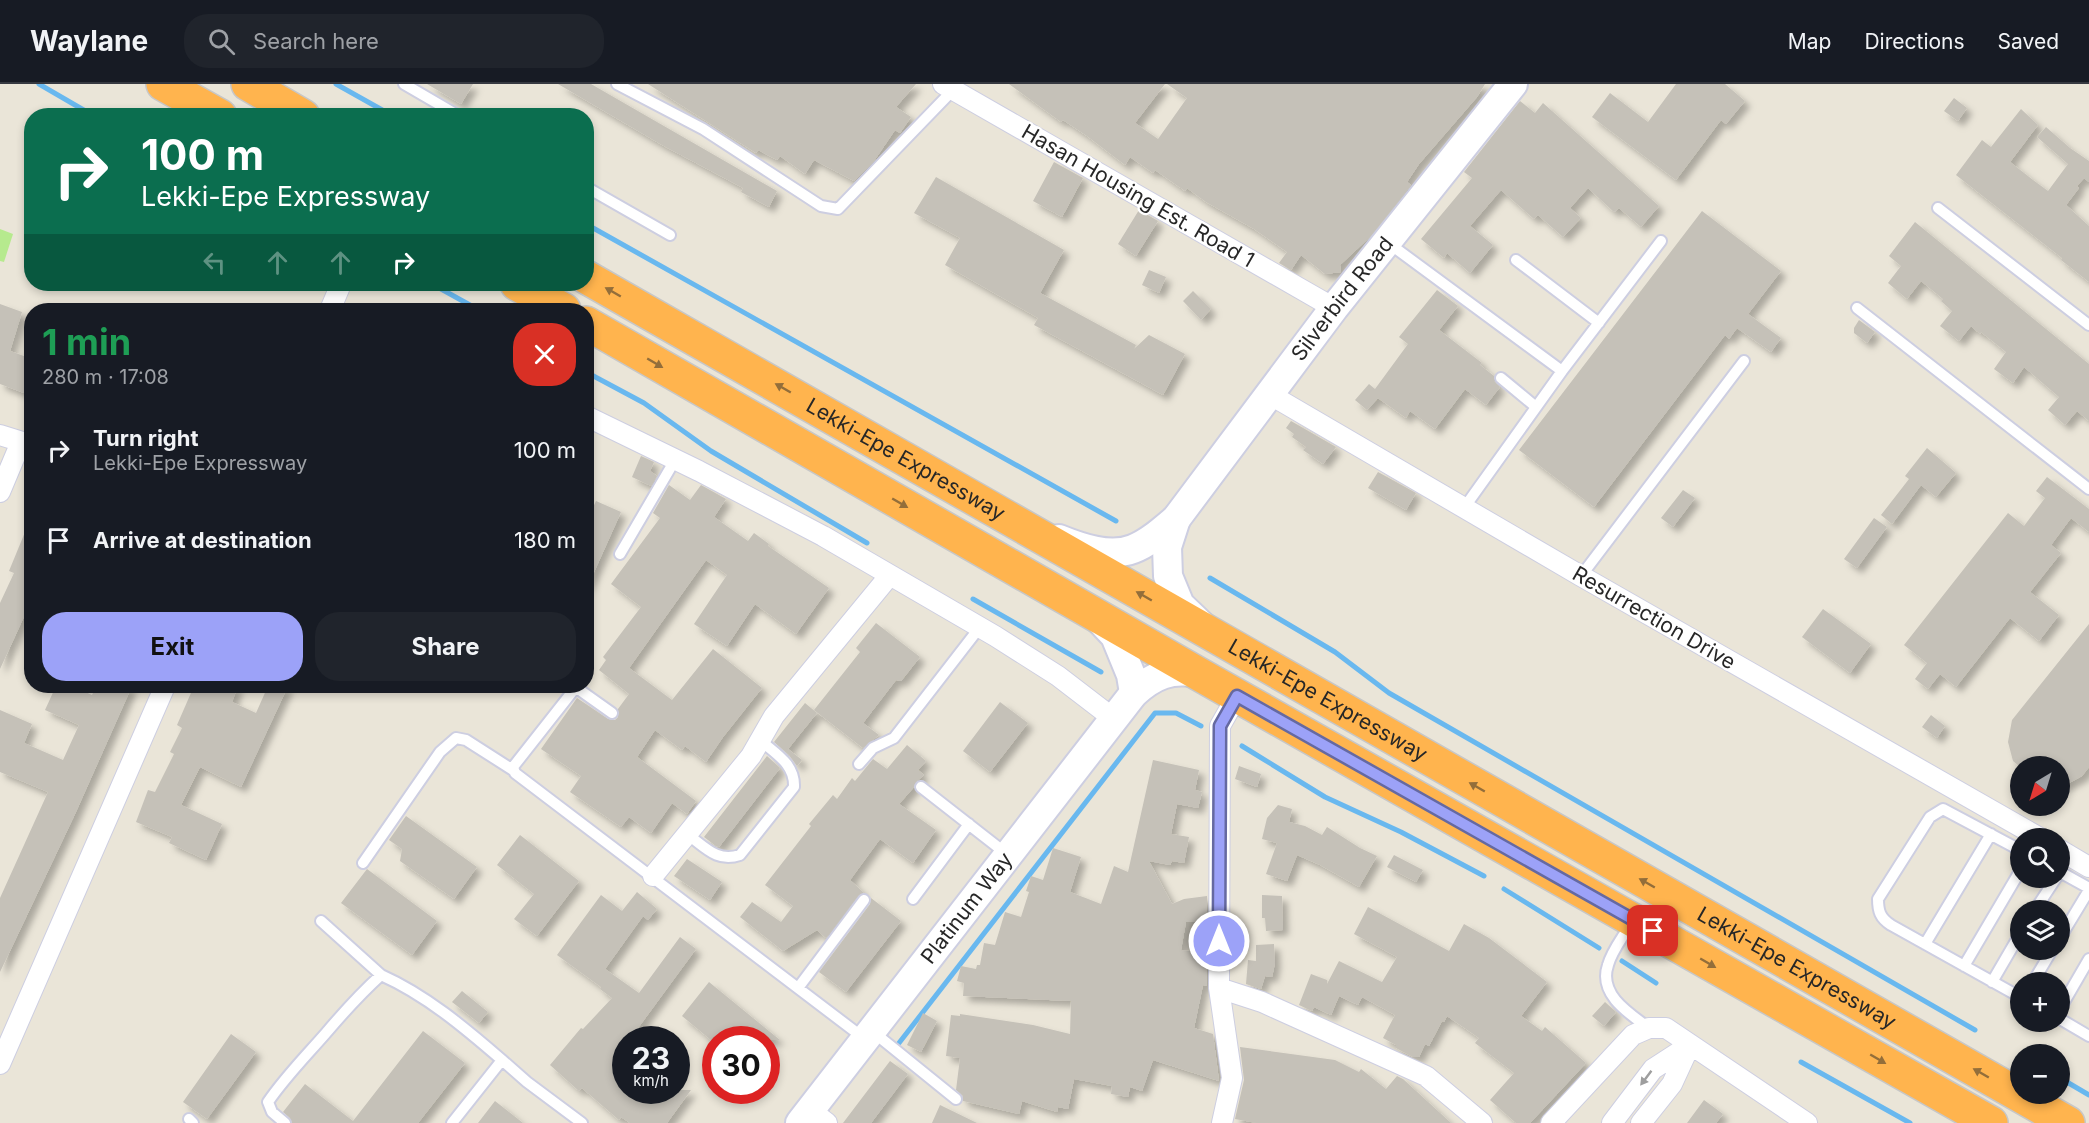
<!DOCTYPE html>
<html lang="en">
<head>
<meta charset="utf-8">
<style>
	:root { --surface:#171b24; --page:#20242c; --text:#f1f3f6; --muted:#9ea1a6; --line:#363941; --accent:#9ca2f8 }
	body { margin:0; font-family:Inter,sans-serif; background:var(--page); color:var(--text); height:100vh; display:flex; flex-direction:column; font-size:22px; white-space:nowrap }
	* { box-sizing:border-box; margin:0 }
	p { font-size:20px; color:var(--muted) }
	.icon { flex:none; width:33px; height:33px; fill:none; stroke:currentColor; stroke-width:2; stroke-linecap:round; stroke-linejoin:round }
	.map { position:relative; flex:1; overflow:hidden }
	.panel { position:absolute; left:24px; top:219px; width:570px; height:390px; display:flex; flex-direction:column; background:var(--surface); border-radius:24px; box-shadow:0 3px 9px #0003 }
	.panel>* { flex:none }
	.banner { position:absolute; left:24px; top:24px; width:570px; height:183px; border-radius:24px; box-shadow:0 3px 9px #0003; background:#0b6e4f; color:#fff; overflow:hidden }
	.needle { width:39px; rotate:218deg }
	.controls { position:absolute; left:2010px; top:672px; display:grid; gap:12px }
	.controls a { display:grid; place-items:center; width:60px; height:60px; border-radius:50%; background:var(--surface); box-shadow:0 3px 9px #0003; font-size:30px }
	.speed { position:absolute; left:612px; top:942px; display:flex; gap:12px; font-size:30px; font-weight:700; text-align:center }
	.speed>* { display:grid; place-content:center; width:78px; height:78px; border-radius:50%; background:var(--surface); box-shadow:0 3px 9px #0003; line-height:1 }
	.speed small { font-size:15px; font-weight:400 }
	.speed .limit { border:9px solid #d22; background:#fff; color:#111 }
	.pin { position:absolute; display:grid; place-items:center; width:51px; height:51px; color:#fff; margin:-26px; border-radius:12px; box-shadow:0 3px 9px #0006 }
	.me { position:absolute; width:66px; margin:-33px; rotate:0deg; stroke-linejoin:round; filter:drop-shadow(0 0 4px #0008) }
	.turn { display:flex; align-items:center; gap:21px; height:126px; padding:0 18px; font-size:27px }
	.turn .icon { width:78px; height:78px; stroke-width:2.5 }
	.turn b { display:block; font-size:42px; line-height:51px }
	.lanes { display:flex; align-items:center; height:57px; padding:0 18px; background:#0003; justify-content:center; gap:30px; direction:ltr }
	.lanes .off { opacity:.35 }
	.round { display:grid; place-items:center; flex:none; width:63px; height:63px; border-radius:24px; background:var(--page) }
	.overview { display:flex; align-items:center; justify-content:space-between; height:102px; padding:0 18px }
	h1 { font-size:36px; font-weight:700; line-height:45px; color:#1e9e55 }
	.action { display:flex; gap:12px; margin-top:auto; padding:12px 18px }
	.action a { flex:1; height:69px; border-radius:24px; background:var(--accent); color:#111; font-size:24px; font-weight:700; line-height:69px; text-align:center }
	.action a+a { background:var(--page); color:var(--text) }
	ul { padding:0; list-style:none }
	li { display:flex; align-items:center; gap:18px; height:90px; padding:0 18px }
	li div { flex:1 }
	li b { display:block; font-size:22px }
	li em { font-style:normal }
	header { display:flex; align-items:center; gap:36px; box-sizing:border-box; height:84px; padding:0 30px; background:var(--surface); border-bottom:2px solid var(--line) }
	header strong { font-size:28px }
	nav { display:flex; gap:33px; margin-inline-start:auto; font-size:21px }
	.search { width:420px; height:54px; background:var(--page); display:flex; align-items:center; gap:15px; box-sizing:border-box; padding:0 21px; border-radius:24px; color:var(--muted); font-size:22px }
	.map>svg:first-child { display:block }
	.pitch { fill:#b6ea8e }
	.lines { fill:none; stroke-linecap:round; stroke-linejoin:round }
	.stream { stroke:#69b8ef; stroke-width:5 }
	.building { fill:#c5c1b8; filter:url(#shadow) }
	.lane-casing { stroke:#cdcee1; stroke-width:14 }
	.street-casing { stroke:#cdcee1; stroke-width:22 }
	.secondary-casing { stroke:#cdcee1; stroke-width:32 }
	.highway-casing { stroke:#c7c7c7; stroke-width:36 }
	.lane { stroke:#fff; stroke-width:10 }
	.street { stroke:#fff; stroke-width:20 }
	.secondary { stroke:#fff; stroke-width:28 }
	.highway { stroke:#ffb44e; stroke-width:33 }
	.oneway { fill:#936e3a }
	.oneway2 { fill:#9e9e9e }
	.route-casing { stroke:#6569a1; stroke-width:15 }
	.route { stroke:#9ca2f8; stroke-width:10 }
	.labels { text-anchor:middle; stroke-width:4.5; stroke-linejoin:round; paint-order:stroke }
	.street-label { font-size:21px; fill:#272727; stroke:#fff }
</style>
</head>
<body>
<header>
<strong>Waylane</strong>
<div class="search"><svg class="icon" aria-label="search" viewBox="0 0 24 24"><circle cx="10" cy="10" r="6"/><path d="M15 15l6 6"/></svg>Search here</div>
<nav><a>Map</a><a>Directions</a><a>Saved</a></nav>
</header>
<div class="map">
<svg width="2089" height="1039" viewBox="0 0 2089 1039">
	<defs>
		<filter id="shadow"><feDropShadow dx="5.5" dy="5.5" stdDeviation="3" flood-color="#0004"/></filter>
	</defs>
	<rect width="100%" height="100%" fill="#eae5d8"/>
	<path class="pitch" d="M0,145L13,150L4,178L0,177Z"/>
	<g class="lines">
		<path class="stream" d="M39,0L94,32
			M336,0L393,32
			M586,140L1116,437
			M432,200L479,226
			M586,288L644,319L711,367L867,459
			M1210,494L1335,568L1389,609L1975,946
			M973,515L1101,588
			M1242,662L1325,713L1401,748L1484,792
			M1504,805L1599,864
			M1622,877L1656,899
			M899,959L1155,629H1176L1201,642
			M1801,978L1910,1039
			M2060,994L2089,1011"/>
	</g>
	<path class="building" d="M427,0H473L461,20Z
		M558,0H591L777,107L769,123L741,108L743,104L662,61Z
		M648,0H916L896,23L911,33L900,49L895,46L874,77L854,97L814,76L805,90L780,72L777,76L758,66L756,69Z
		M1009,0H1165L1135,39L1158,55L1187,14L1167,0H1485L1477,13L1419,80L1407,98L1411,101L1371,152L1340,181L1341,188L1325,190L1301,171L1291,186L1279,179L1287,168L1254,145L1206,118L1187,104L1185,107L1155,86L1153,89L1130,73L1125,81L1087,52L1063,36L1061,38Z
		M1676,0H1725L1745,17L1726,40L1721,36L1676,96L1592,33L1610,9L1648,38Z
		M1954,14L1967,24L1958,37L1944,27Z
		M1520,17L1535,29L1543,19L1659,122L1641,143L1619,124L1614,128L1588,104L1570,124L1581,134L1563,153L1538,131L1534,135L1501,106L1470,142L1493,161L1470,189L1447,169L1444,174L1421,155L1472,94L1464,88Z
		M2021,25L2038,41L2010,78L2033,96L2048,107L2068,80L2037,53L2046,43L2070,64L2089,77V98L2084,94L2077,102L2079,104L2066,121L2089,142V198L2061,176L2062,174L1956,91L1982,56L1991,63Z
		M1054,78L1083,94L1062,133L1033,117Z
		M936,93L1064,166L1040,209L1136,261L1134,265L1149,251L1185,270L1163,311L1034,241L1038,234L945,181L960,154L914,129Z
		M1139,126L1158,137L1136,172L1118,160Z
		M1702,127L1781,187L1748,230L1781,254L1771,268L1737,244L1729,255L1725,251L1594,423L1519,366Z
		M1915,138L2089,280V337L2077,327L2065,341L2048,326L2059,313L2024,283L2013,299L1994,285L2006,268L1981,248L1980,250L1971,242L1959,257L1940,242L1952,227L1941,217L1943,215L1921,197L1907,215L1888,199L1901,182L1889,172Z
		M1149,186L1166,193L1159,209L1142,201Z
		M1437,206L1458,222L1439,246L1482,279L1480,281L1494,292V297L1500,303L1486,321L1465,305L1435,345L1410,327L1406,334L1378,314L1367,326L1355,316L1369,300L1375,305L1408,260L1399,253Z
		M1193,207L1211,225L1201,236L1183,217Z
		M0,220L22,228L10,267L32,275V312L0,300Z
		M1859,236L1875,248L1867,259L1854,249V244Z
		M1291,337L1336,363L1323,380L1303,366L1306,363L1292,353L1294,350L1286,344Z
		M1927,364L1956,389L1936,413L1921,401L1892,440L1881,431L1909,395L1905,392Z
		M641,372L654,378L650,387L657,392L651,402L632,393Z
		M1378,388L1416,409L1406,426L1368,404Z
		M2047,393L2089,425V448L2071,434L2051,461L2061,469L2030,508L2059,531L2039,557L2010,534L1956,603L1940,590L1928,605L1915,595L1927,579L1904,561L2008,429L2024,442L2045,414L2036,407Z
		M669,401L690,416L701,401L726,415L714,433L748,457L754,449L769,460L768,462L829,504L796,550L755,520L727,562L694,540L727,491L706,476L629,584L672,616L713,565L762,604L723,653L706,678L685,662L682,666L655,646L637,673L696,717L687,730L672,719L651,749L629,733L621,743L570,708L581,692L541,665L577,614L608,635L615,636L618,633V625L629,610L599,586L606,576L603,573L641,523L611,500L660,434L653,429Z
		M1683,406L1695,414L1673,443L1661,434Z
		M596,417L621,428L586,506V438Z
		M1874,434L1887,443L1857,484L1844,475Z
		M30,436L32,515L0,585V519L14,489L9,487Z
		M1823,525L1871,560L1850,589L1802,553Z
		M876,539L920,573L901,597L896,596L863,639L879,651L863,664L814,626L860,568L856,564Z
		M2089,540V683L2082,692L2060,704V682H2019L2013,677L2008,658L2012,636Z
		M56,602H72L92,611L96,602H132L75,730L0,888V814L48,708L0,688V626L32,640L24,659L63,676L79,641L45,626Z
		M194,602H238L232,618L256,629L268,602H288L241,703L200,683L181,721L222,740L206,776L169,759L172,753L136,738L148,706L155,708L174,670L170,668L182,644L177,641Z
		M1000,618L1028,639L990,688L963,667Z
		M805,619L817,629L788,665L802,676L797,682L789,671L774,658Z
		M1931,631L1945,642L1937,654L1922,643Z
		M907,661L926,677L918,686L924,691L916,698L914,703L899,720L936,746L913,779L880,755L850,796L864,809L858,812L826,854L817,846L783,867L740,833L752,818L781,838L793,822L765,801L811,742L809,740L833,711L837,715L852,694L855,697L873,675L887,685Z
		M767,672L780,684L719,763L716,762L704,753Z
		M1153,676L1199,686L1195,706L1202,708L1198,724L1177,720L1171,750L1189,753L1184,779L1172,777L1170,781L1149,777L1172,820L1184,815L1207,812V837L1186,838L1181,866L1207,869V902L1203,901L1194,944L1213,950L1219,997L1153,976L1142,1007L1130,1003L1128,1013L1111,1010L1112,1002L1074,995L1068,1025L1058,1023L1057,1028L1022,1017L1019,1030L963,1017V1012L956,1006L960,974L946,972L951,931L960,932V930L1033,941L1070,950L1071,917L963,912L964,899L957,897L961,882L976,885L977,881H980L984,859L995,861L1005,828L1021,833L1029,808L1026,807L1031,792L1043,796L1053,764L1081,773L1070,808L1101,820L1114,782L1128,788Z
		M1239,682L1261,690L1257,703L1235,695Z
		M1278,721L1292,725L1289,738L1305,742L1322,751L1327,743L1360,764L1377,772L1359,803L1320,781L1297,771L1287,797L1266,790L1277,759L1262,755L1267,734Z
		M406,732L477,783L454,815L400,777L402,765L389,756Z
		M520,751L579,797L537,852L514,835L534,810L497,781Z
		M1394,771L1423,786L1416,798L1387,783Z
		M687,775L722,798L710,816L674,792Z
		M367,785L437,837L412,871L341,819Z
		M637,808L657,825L648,836L643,832L605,885L639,909L680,853L696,865L638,944L651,956H626V1006H691L667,1039H630L621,1033L619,1036L582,1004L579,1007L550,981L581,944L583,945L612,914L600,905L601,903L557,871L601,811L622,827Z
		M1262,811L1282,812L1283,846L1266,847L1265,834H1262Z
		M871,814L901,837L846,908L819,888L870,820Z
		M1368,823L1449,867L1464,840L1489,854L1547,898L1521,932L1542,947L1545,943L1586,979L1530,1039H1516L1490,1016L1514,989L1475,959L1479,954L1447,932L1444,938L1442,937L1429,962L1425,960L1419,973H1413L1396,964V961L1383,954L1395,931L1362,913L1358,921L1339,912L1331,931L1314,923L1312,927L1299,921L1311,890L1327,896V900L1339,877L1382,898L1397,873L1354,850Z
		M1274,860L1275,879L1272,893L1265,892L1261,905L1246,900L1248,876L1256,877V861Z
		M709,898L780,956H711L682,932Z
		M462,907L488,928L479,939L452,918Z
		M1605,918L1616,928L1604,942L1592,932Z
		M923,929L937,937L921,968L907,961Z
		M423,947L465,979L418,1039H292L290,1034L283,1028L305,1000L353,1037Z
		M231,950L256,968L207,1035L183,1018Z
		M1240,963L1335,976L1359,988L1361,985L1386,1005L1397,992L1403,995L1451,1039H1257L1235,1035L1244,996Z
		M890,977L908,990L871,1039H843Z
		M1704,1016L1723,1030L1716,1039H1687Z
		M495,1017L523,1039H478Z
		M940,1021L977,1039H932Z"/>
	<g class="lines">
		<defs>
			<path id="lane" d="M404,0L459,32
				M617,0L703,45L821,122L838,125L953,6
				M586,103L670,151
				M1938,124L2089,241
				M1387,158L1562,287L1661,157
				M1516,176L1599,239
				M1857,224L2089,405
				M1501,294L1536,323
				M1464,424L1562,287
				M620,470L675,376
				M1581,492L1744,277
				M574,602L612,629
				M576,603L513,683L515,689L865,955
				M859,680L873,664L894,654L980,543
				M921,703L1008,771
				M687,750C705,763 717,779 740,771L794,703C795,680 776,670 760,656
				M2020,766L1943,725L1930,733L1878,815C1878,827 1880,834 1891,841L2020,913
				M363,779L440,668L456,654L466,656L513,686
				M2060,788L2089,804
				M913,815L969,740
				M2035,826L2056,794
				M321,837L381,891
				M1631,839C1624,852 1612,866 1608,881C1598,910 1628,929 1649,944
				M2060,854L2089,806
				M1925,860L1991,750
				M1964,882L2020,787
				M1992,898L2020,850
				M2033,898L2052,866
				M798,904L864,816
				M2060,925L2089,875
				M2060,935L2089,952
				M872,947L956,1015
				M189,1035L193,1039
				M285,1039L272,1028L268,1018C285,993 306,972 326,949C343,929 361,909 381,891C426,911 465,944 502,976
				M452,1039L502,976L527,998L582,1039"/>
			<path id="street" d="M943,0L1334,224
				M330,226L341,200
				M1269,310L1581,492L2040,754
				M586,332L699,387L823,452L995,552L1058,592L1114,635
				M0,351L32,361
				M0,408L21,358
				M2060,766L2089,783
				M653,792L751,672L774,632L890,491
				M1219,904L1262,918L1426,992L1482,1039
				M0,980L165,602
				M810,1026L827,1039
				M1222,1039L1232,994L1219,904L1220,642L1237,612
				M1551,1039L1633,951L1649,944H1666L1807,1039
				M1612,1039L1653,985L1690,961
				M1641,1039L1672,1000L1690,961"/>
			<g id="secondary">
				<path d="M1176,435L1167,463L1168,492L1180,521L1201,541"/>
				<path id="s1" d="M1059,455C1081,464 1110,474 1133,465C1149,459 1163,446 1176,435L1334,224L1513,0"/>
				<path d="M1098,534L1115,552L1131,591L1134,609"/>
				<path id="s2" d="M800,1039L1134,609C1154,591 1171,584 1197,589"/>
			</g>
			<g id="highway">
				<path d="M163,0L220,32"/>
				<path d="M248,0L303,32"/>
				<path id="s3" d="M586,193L2068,1039"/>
				<path d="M517,200L564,226"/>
				<path d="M586,239L1197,589L1991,1039"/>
			</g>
		</defs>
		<use href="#lane" class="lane-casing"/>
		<use href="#street" class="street-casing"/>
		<use href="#secondary" class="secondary-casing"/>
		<use href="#highway" class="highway-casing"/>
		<use href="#lane" class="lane"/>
		<use href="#street" class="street"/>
		<use href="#secondary" class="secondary"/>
		<use href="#highway" class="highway"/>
	</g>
	<defs><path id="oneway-solid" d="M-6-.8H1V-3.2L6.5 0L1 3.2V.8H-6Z" transform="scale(1.5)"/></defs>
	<g class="oneway">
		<use href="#oneway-solid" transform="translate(613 208) rotate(-150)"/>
		<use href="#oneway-solid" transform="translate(655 279) rotate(30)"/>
		<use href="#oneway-solid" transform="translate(783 304) rotate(-150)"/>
		<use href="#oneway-solid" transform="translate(900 419) rotate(30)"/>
		<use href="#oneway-solid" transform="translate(1144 512) rotate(-150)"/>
		<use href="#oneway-solid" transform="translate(1477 703) rotate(-150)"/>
		<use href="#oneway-solid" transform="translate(1647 799) rotate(-150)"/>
		<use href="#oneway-solid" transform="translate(1708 879) rotate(30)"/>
		<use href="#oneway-solid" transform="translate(1878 975) rotate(30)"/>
		<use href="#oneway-solid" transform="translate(1981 989) rotate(-150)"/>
	</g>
	<use class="oneway2" href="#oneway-solid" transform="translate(1646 994) rotate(127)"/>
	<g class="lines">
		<defs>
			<path id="route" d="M1219,857L1220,642L1237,612L1653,847"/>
		</defs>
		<use href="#route" class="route-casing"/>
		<use href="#route" class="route"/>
	</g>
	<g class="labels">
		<g class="street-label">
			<text transform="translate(1138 112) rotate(30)" y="7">Hasan Housing Est. Road 1</text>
			<text dy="7" stroke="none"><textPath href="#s1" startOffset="405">Silverbird Road</textPath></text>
			<text dy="7" stroke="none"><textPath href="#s3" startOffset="368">Lekki-Epe Expressway</textPath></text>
			<text transform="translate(1654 534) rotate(30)" y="7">Resurrection Drive</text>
			<text dy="7" stroke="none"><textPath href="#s3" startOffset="854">Lekki-Epe Expressway</textPath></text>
			<text dy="7" stroke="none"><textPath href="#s2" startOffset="272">Platinum Way</textPath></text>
			<text dy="7" stroke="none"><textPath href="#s3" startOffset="1394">Lekki-Epe Expressway</textPath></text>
		</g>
	</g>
</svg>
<div class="controls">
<a><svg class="needle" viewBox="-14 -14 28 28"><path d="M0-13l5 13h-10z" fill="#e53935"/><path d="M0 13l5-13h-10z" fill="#9ea1a6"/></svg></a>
<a><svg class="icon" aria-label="search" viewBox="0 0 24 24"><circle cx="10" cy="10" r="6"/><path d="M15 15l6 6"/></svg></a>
<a><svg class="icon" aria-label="layers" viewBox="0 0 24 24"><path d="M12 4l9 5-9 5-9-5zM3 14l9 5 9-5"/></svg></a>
<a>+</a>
<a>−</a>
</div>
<div class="speed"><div>23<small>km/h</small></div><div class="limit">30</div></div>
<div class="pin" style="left:1653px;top:847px;background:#d93025"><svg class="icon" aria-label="arrive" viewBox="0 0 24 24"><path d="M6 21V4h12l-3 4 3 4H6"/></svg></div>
<svg class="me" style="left:1219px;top:857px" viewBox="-20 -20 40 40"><circle r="17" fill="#9ca2f8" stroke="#fff" stroke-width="3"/><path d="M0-11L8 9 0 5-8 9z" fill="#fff"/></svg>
<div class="banner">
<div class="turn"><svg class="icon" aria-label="right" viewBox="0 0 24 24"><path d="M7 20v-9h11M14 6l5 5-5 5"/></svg><div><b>100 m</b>Lekki-Epe Expressway</div></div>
<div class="lanes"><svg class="icon off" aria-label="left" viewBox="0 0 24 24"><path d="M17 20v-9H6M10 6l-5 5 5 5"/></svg><svg class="icon off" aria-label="ahead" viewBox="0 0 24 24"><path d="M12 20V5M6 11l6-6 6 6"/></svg><svg class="icon off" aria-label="ahead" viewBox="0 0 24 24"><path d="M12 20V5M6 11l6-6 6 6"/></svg><svg class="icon" aria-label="right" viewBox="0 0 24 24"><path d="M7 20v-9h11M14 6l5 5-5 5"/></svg></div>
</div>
<section class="panel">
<div class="overview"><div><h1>1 min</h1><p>280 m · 17:08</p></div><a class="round" style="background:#d93025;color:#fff"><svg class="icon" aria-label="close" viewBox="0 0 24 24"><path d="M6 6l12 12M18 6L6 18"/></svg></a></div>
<ul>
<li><svg class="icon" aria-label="right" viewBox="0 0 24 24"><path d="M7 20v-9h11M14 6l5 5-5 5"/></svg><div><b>Turn right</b><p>Lekki-Epe Expressway</p></div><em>100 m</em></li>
<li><svg class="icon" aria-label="arrive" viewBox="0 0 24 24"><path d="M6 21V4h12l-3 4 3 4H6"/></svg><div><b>Arrive at destination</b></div><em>180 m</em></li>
</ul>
<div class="action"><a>Exit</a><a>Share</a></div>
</section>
</div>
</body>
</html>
